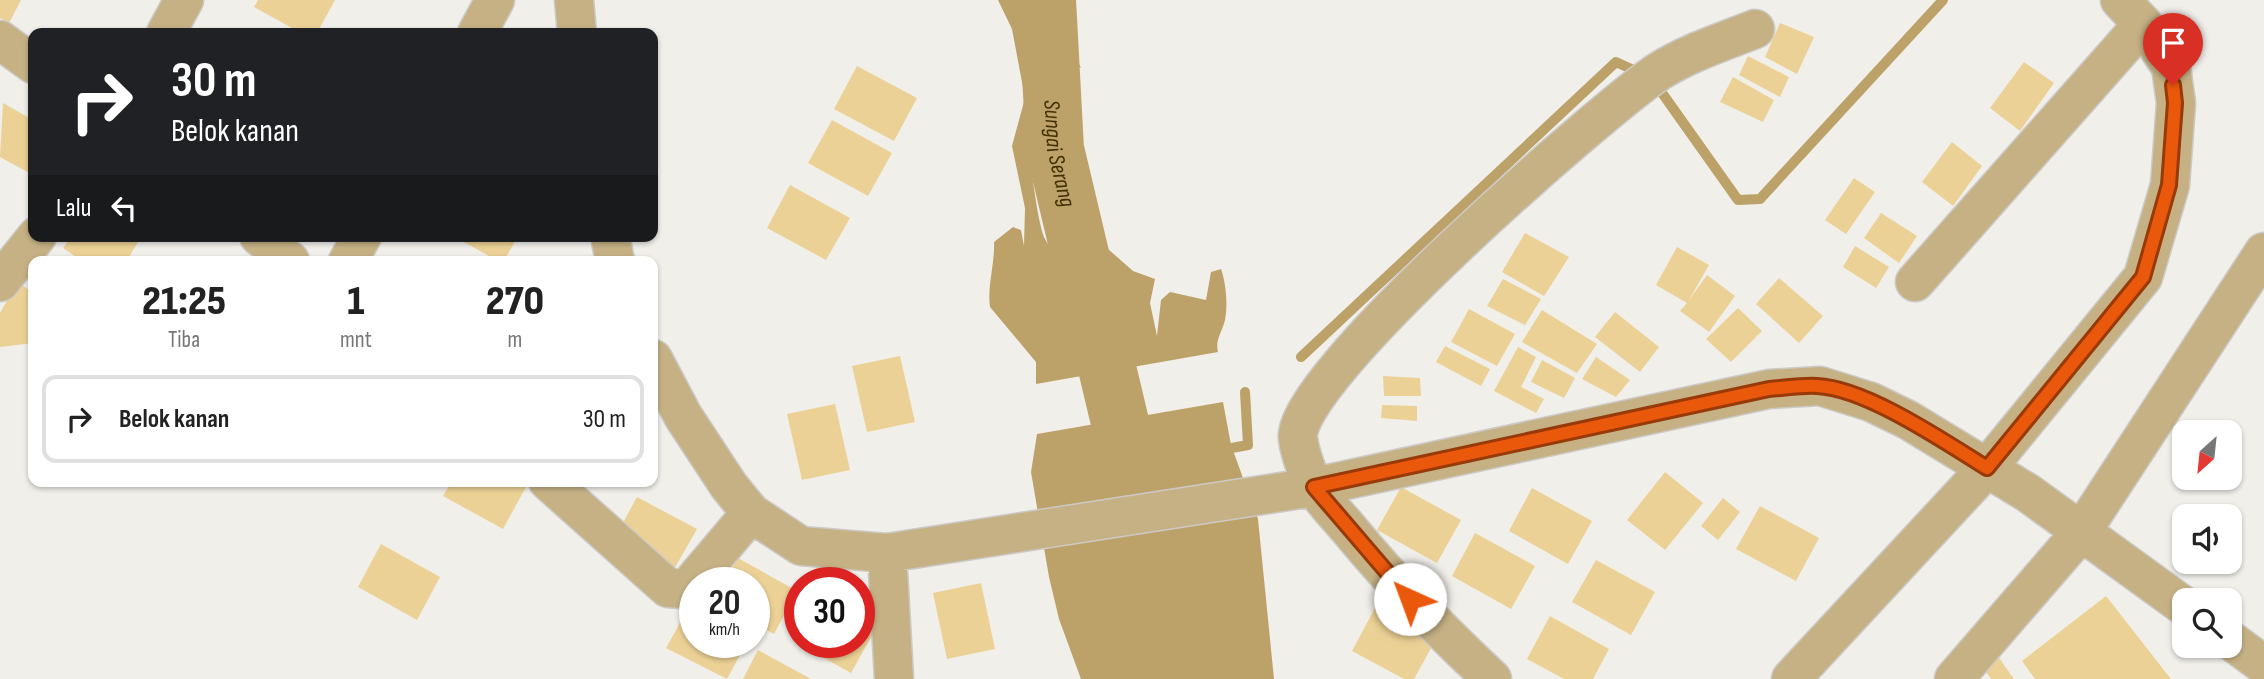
<!DOCTYPE html>
<html lang="id">
<head>
<meta charset="utf-8">
<style>
	:root { --surface:#fff; --page:#f2f2f2; --text:#222; --muted:#767676; --line:#e0e0e0 }
	body { margin:0; font-family:"Sofia Sans Condensed",sans-serif; background:var(--page); color:var(--text); height:100vh; display:flex; flex-direction:column; font-size:26px; white-space:nowrap }
	* { box-sizing:border-box; margin:0 }
	p { font-size:23px; color:var(--muted) }
	.icon { flex:none; width:38px; height:38px; fill:none; stroke:currentColor; stroke-width:2; stroke-linecap:round; stroke-linejoin:round }
	.map { position:relative; flex:1; overflow:hidden }
	.sheet { position:absolute; left:28px; top:256px; width:630px; height:231px; display:flex; flex-direction:column; background:var(--surface); border-radius:14px; box-shadow:0 2px 5px #0004 }
	.sheet>* { flex:none }
	.top-card { position:absolute; left:28px; top:28px; width:630px; height:214px; border-radius:14px; box-shadow:0 2px 5px #0004; background:#202124; color:#fff; overflow:hidden }
	.needle { width:46px; rotate:207deg }
	.controls { position:absolute; left:2172px; top:420px; display:grid; gap:14px }
	.controls a { display:grid; place-items:center; width:70px; height:70px; border-radius:14px; background:var(--surface); box-shadow:0 2px 5px #0004; font-size:35px }
	.speed { position:absolute; left:679px; top:567px; display:flex; gap:14px; font-size:35px; font-weight:700; text-align:center }
	.speed>* { display:grid; place-content:center; width:91px; height:91px; border-radius:50%; background:var(--surface); box-shadow:0 2px 5px #0004; line-height:1 }
	.speed small { font-size:18px; font-weight:400 }
	.speed .limit { border:10px solid #d22; background:#fff; color:#111 }
	.pin { position:absolute; display:grid; place-items:center; width:60px; height:60px; color:#fff; margin:-72px -30px; border-radius:50% 50% 50% 0; rotate:-45deg; box-shadow:0 0 7px #0007 }
	.pin .icon { rotate:45deg }
	.me { position:absolute; width:77px; margin:-38px; rotate:317deg; stroke-linejoin:round; filter:drop-shadow(0 0 5px #0008) }
	.turn { display:flex; align-items:center; gap:24px; height:147px; padding:0 28px; font-size:32px }
	.turn .icon { width:91px; height:91px; stroke-width:2.5 }
	.turn b { display:block; font-size:49px; line-height:60px }
	.then { display:flex; align-items:center; height:66px; padding:0 28px; background:#0003; gap:14px; font-size:26px }
	.eta { display:flex; justify-content:space-evenly; align-items:center; height:119px; text-align:center }
	.eta b { font-size:42px; font-weight:800; line-height:49px }
	ul { padding:0; list-style:none }
	li { display:flex; align-items:center; gap:21px; height:88px; margin:0 14px 10px; padding:0 14px; border:4px solid var(--line); border-radius:14px }
	li div { flex:1 }
	li b { display:block; font-size:26px }
	li em { font-style:normal }
	.map>svg:first-child { display:block }
	.water { fill:#bca169 }
	.lines { fill:none; stroke-linecap:round; stroke-linejoin:round }
	.stream { stroke:#bca169; stroke-width:10 }
	.river { stroke:#bca169; stroke-width:58 }
	.building { fill:#ecd196 }
	.minor-casing { stroke:#cccac6; stroke-width:41 }
	.minor { stroke:#c6b185; stroke-width:38 }
	.route-casing { stroke:#983908; stroke-width:18 }
	.route { stroke:#ea580c; stroke-width:12 }
	.labels { text-anchor:middle; stroke-width:6; stroke-linejoin:round; paint-order:stroke }
	.water-label { font-size:23px; font-style:italic; fill:#412f00; stroke:#fff }
</style>
</head>
<body>
<div class="map">
<svg width="2264" height="679" viewBox="0 0 2264 679">
	<rect width="100%" height="100%" fill="#f1efea"/>
	<path class="water" d="M998,0H1020L1030,12L1059,28L1081,68L1041,51L1036,73L1048,109L1047,122C1041,124 1033,127 1031,135C1027,147 1038,227 1045,239C1048,245 1054,251 1059,256L1065,252L1108,249L1133,271L1155,279L1150,303L1157,336L1161,300L1170,292L1206,300L1211,272L1221,269C1226,283 1228,305 1225,320C1222,333 1215,339 1218,352L1036,384V362L990,307C987,287 995,263 994,242L1013,227L1021,230L1024,246L1025,208L1012,146L1025,98L1012,29Z
		M1223,402L1231,445L1258,519L1274,679H1081L1059,619L1049,577L1031,472L1037,434Z"/>
	<g class="lines">
		<path class="stream" d="M1655,83L1738,200L1760,199L1943,0
			M1301,357L1616,62L1640,73
			M1221,450L1248,445L1245,392"/>
		<path class="river" id="s1" d="M1047,0L1055,149L1138,498"/>
	</g>
	<path class="building" d="M0,0H21L9,23L0,18Z
		M258,0H335L317,33H301L254,7Z
		M1780,23L1814,37L1797,74L1765,57Z
		M1748,56L1789,77L1780,97L1739,75Z
		M2024,62L2054,83L2020,131L1990,108Z
		M857,66L917,98L894,141L834,109Z
		M1733,77L1774,100L1763,122L1720,102Z
		M3,103L33,120V175L0,157Z
		M832,120L892,153L868,196L808,163Z
		M1952,142L1982,166L1953,206L1922,182Z
		M1854,178L1875,192L1846,234L1825,220Z
		M790,185L850,218L826,260L767,228Z
		M1881,213L1917,236L1899,263L1864,238Z
		M1525,233L1569,257L1544,296L1502,272Z
		M72,236H130L138,242L129,257L122,261H82L63,248Z
		M453,236H518L504,261H498Z
		M1855,246L1889,267L1876,288L1843,267Z
		M1677,247L1709,265L1689,300L1707,275L1735,296L1709,332L1680,311L1687,303L1656,285Z
		M1779,278L1823,316L1799,343L1756,304Z
		M1503,279L1541,299L1525,325L1487,306Z
		M18,281L33,294V343L0,347V313Z
		M1738,308L1762,331L1731,362L1706,339Z
		M1469,309L1515,334L1497,366L1451,342Z
		M1542,310L1597,344L1577,373L1522,342Z
		M1615,312L1659,347L1640,372L1595,337Z
		M1445,346L1490,369L1481,386L1436,362Z
		M1518,347L1536,357L1521,387L1544,399L1536,413L1494,391Z
		M900,356L915,422L867,432L852,366Z
		M1596,357L1630,380L1616,397L1582,379Z
		M1542,360L1575,378L1564,398L1531,382Z
		M1383,376L1420,378L1421,396H1384Z
		M835,404L850,470L802,480L787,414Z
		M1382,405L1417,406V421L1381,418Z
		M1665,472L1703,503L1665,550L1627,520Z
		M452,481H516L526,487L503,529L443,496Z
		M1401,487L1461,520L1437,563L1377,530Z
		M1532,488L1592,521L1568,564L1509,531Z
		M637,497L697,529L673,571L614,539Z
		M1723,498L1740,512L1718,540L1701,526Z
		M1760,506L1819,538L1796,581L1736,549Z
		M1475,533L1535,566L1511,609L1452,576Z
		M381,544L440,577L417,620L358,587Z
		M738,558L797,591L774,634L754,623V583H724Z
		M1596,560L1655,592L1631,635L1572,602Z
		M981,583L995,649L947,659L933,593Z
		M2106,596L2171,679H2035L2022,661Z
		M690,605L695,607V642H747L727,679L666,648Z
		M1375,608L1435,641L1414,679H1404L1352,651Z
		M1550,616L1609,649L1593,679H1564L1527,659Z
		M859,621L875,630L851,673L792,640L800,627V642H859Z
		M758,650L811,679H743Z
		M1997,655L2014,679H1991L1982,666Z"/>
	<g class="lines">
		<defs>
			<path id="minor" d="M574,0L577,33
				M166,33L184,0
				M477,33L495,0
				M0,40L33,64
				M259,236L290,261
				M610,236L615,261
				M348,261L362,236
				M0,282L37,236
				M1915,282L2143,24
				M653,359L683,416L729,486L751,513L801,546L887,553L1314,487L1769,389L1820,386L1871,402L1908,420L2028,493L2184,606
				M548,481L668,588L681,589L691,584L751,513
				M887,553L894,679
				M2230,640L2264,665
				M1492,679C1443,633 1396,586 1353,534C1341,519 1326,505 1316,489C1308,477 1300,453 1298,439C1289,381 1601,111 1658,72C1688,53 1722,42 1755,29
				M1791,679L1987,468L2143,277L2170,185L2176,103L2171,67L2143,24L2120,0
				M1954,679L2082,531L2264,252"/>
		</defs>
		<use href="#minor" class="minor-casing"/>
		<use href="#minor" class="minor"/>
	</g>
	<g class="lines">
		<defs>
			<path id="route" d="M1410,599L1314,487L1769,389C1785,388 1801,385 1817,386C1866,388 1945,442 1987,468L2143,277L2169,185L2175,103L2173,85"/>
		</defs>
		<use href="#route" class="route-casing"/>
		<use href="#route" class="route"/>
	</g>
	<g class="labels">
		<g class="water-label">
			<text dy="8" stroke="none"><textPath href="#s1" startOffset="154">Sungai Serang</textPath></text>
		</g>
	</g>
</svg>
<div class="controls">
<a><svg class="needle" viewBox="-14 -14 28 28"><path d="M0-13l5 13h-10z" fill="#e53935"/><path d="M0 13l5-13h-10z" fill="#767676"/></svg></a>
<a><svg class="icon" aria-label="sound" viewBox="0 0 24 24"><path d="M4 9h4l5-4v14l-5-4H4zM17 9q2 3 0 6"/></svg></a>
<a><svg class="icon" aria-label="search" viewBox="0 0 24 24"><circle cx="10" cy="10" r="6"/><path d="M15 15l6 6"/></svg></a>
</div>
<div class="speed"><div>20<small>km/h</small></div><div class="limit">30</div></div>
<div class="pin" style="left:2173px;top:85px;background:#d93025"><svg class="icon" aria-label="arrive" viewBox="0 0 24 24"><path d="M6 21V4h12l-3 4 3 4H6"/></svg></div>
<svg class="me" style="left:1410px;top:599px" viewBox="-20 -20 40 40"><circle r="19" fill="#fff"/><path d="M0-13L10 11 0 6-10 11z" fill="#ea580c"/></svg>
<div class="top-card">
<div class="turn"><svg class="icon" aria-label="right" viewBox="0 0 24 24"><path d="M7 20v-9h11M14 6l5 5-5 5"/></svg><div><b>30 m</b>Belok kanan</div></div>
<div class="then">Lalu<svg class="icon" aria-label="left" viewBox="0 0 24 24"><path d="M17 20v-9H6M10 6l-5 5 5 5"/></svg></div>
</div>
<section class="sheet">
<div class="eta">
<div><b>21:25</b><p>Tiba</p></div>
<div><b>1</b><p>mnt</p></div>
<div><b>270</b><p>m</p></div>
</div>
<ul>
<li><svg class="icon" aria-label="right" viewBox="0 0 24 24"><path d="M7 20v-9h11M14 6l5 5-5 5"/></svg><div><b>Belok kanan</b></div><em>30 m</em></li>
</ul>
</section>
</div>
</body>
</html>
